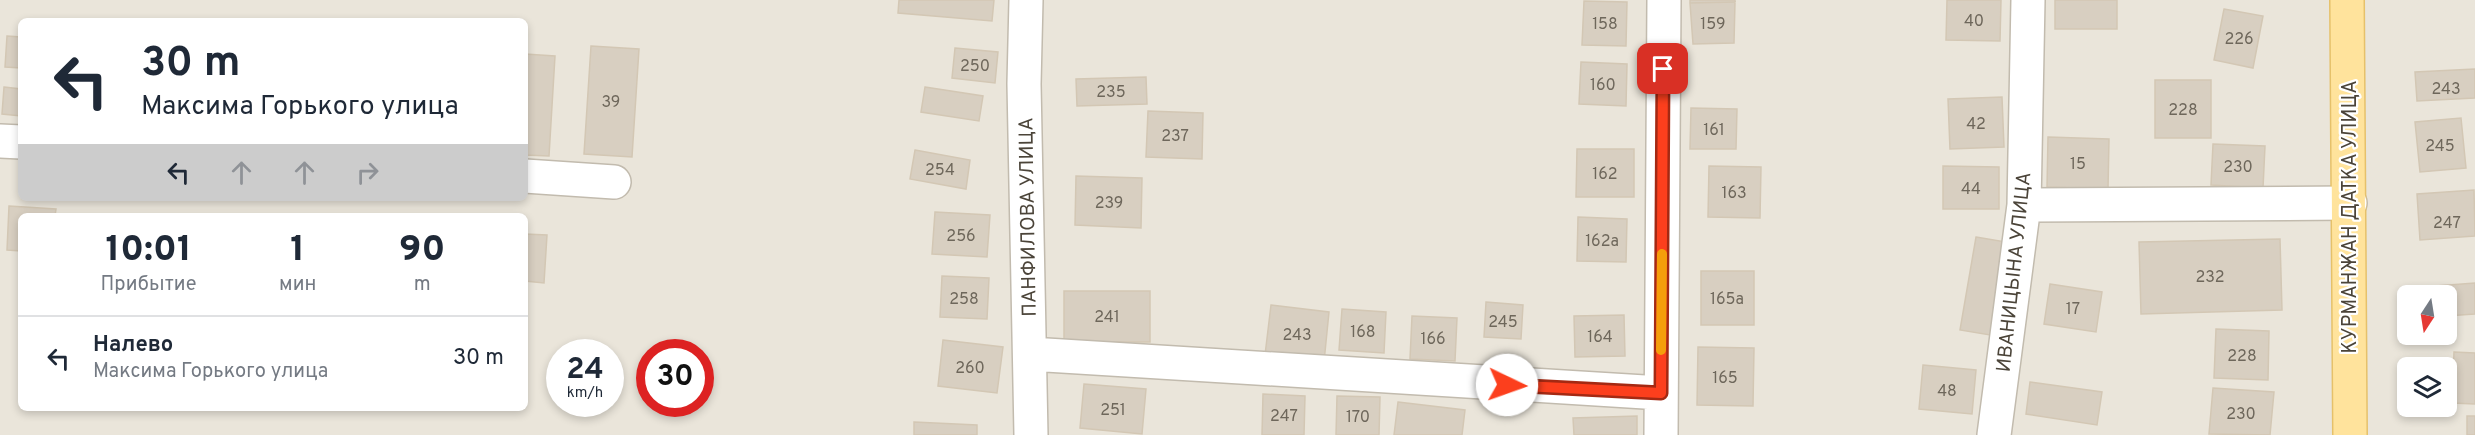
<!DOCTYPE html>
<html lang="ru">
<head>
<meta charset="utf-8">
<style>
	:root { --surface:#fff; --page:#f6f6f7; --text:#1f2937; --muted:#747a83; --line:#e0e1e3 }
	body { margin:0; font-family:Overpass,sans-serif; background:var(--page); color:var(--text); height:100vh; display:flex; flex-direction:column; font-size:22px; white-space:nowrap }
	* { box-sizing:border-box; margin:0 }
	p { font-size:20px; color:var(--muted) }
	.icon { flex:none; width:33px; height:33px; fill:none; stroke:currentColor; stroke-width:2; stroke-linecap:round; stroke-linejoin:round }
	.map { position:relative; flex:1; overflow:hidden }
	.drawer { position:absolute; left:18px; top:213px; width:510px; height:198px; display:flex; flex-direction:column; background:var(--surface); border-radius:9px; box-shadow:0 3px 9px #0003 }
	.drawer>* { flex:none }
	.banner { position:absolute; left:18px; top:18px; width:510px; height:183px; border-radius:9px; box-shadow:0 3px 9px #0003; background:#fff; color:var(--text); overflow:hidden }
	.needle { width:39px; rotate:192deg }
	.controls { position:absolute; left:2397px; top:285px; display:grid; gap:12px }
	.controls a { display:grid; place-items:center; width:60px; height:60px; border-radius:9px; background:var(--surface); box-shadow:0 3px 9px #0003; font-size:30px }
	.speed { position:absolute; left:546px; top:339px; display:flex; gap:12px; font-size:30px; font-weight:700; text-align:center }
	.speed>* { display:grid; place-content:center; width:78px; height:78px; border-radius:50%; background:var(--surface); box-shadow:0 3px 9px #0003; line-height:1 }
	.speed small { font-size:15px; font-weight:400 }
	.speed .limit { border:9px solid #d22; background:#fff; color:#111 }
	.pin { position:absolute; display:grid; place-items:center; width:51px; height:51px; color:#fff; margin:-26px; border-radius:12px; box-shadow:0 3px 9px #0006 }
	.me { position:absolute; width:66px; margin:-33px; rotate:93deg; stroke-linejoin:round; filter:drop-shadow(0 0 4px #0008) }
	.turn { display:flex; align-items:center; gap:21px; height:126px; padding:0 24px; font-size:27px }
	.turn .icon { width:78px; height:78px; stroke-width:2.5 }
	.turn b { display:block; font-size:42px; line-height:51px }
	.lanes { display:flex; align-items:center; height:57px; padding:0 24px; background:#0003; justify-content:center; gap:30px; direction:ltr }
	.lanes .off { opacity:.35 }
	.eta { display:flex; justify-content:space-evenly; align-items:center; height:102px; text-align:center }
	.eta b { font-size:36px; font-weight:800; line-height:42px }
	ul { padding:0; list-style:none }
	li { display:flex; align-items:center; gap:18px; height:84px; padding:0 24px; border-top:2px solid var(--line) }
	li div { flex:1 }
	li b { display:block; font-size:22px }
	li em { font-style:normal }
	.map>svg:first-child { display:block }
	.residential { fill:#eae5da; fill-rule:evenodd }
	.building { fill:#d8cfc1; stroke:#d3c7b4; stroke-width:1.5 }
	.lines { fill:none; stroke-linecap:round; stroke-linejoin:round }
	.street-casing { stroke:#c2bbae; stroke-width:36 }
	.primary-casing { stroke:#e6c16a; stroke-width:36 }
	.street { stroke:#fff; stroke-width:33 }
	.primary { stroke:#ffe39c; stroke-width:33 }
	.route-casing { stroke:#a42913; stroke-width:15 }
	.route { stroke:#fc3f1d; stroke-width:10 }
	.slow { stroke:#f59e0b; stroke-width:10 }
	.labels { text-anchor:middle; stroke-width:4.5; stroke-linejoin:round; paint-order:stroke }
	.number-label { font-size:16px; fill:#6e675b }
	.street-label { font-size:20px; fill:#4b4439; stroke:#fff }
</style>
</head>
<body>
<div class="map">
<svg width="2475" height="435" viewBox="0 0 2475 435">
	<rect width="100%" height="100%" fill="#f6f3ec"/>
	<path class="residential" d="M0,0H2475V435H0ZM21,21H525V198H21ZM21,216H525V408H21ZM2408,296H2446V334H2408ZM560,352H610V404H560ZM650,352H700V404H650ZM2408,368H2446V406H2408Z"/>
	<path class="building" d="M899,0H994L992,21L898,13Z
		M1690,0H1735V2L1690,3Z
		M1947,0H2001L2000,41L1946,40Z
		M2055,0H2117V29H2055Z
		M1584,1L1627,2L1626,46L1582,45Z
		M1735,2L1734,43L1693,44L1690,3Z
		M2224,9L2263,16L2253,68L2214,60Z
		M7,36L21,37V68L5,67Z
		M591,46L639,49L632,157L584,154Z
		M955,48L998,52L995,83L952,78Z
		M525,54L555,56L549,156L525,155Z
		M1581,62L1627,64L1626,106L1579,104Z
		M2475,69V98L2417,101L2415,72Z
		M1146,77L1147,104L1077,106L1076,79Z
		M2155,80H2211V138H2155Z
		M4,87L21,89V116L2,114Z
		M925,87L983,96L979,121L921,112Z
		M2002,97L2004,147L1950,149L1948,99Z
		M1691,108L1737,109L1736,149H1690Z
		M1148,111L1203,113L1202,159L1146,157Z
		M2461,118L2466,168L2420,172L2415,122Z
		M2048,137L2109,139L2108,189L2047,187Z
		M2213,144L2265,146L2263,188L2211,185Z
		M1577,149H1634V197H1576Z
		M915,150L970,160L966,189L910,179Z
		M1709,166L1761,167L1760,218L1708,217Z
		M1943,166L1999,167V209H1943Z
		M1076,176L1142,178L1141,228L1075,225Z
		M2474,190L2475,236L2420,240L2417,194Z
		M9,206L56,209L55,216H21V251L7,250Z
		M935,212L990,215L987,257L932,254Z
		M1578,217L1627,219L1626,262L1577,261Z
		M525,234L547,235L544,283L525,281Z
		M1976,237L2012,243L1996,336L1960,330Z
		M2280,239L2282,310L2141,314L2139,242Z
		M1701,271H1754V325H1701Z
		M942,276L989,278L987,319L940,317Z
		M2475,283V314L2446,316V296H2424L2423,287Z
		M2050,284L2102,292L2096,332L2044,324Z
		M1064,291H1150V342H1064Z
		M1486,302L1523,305L1521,339L1484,337Z
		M1271,305L1329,312L1324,362L1265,355Z
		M1342,309L1386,312L1384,353L1339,350Z
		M1624,315L1625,356L1575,357L1574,316Z
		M1412,316L1457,318L1455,361L1410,359Z
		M2216,329L2269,331L2268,380L2214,378Z
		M943,340L1003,347L997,393L938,386Z
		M1698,347L1754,348L1753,406L1697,405Z
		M2454,352L2475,353V404L2452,403Z
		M1923,365L1976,370L1972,414L1919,409Z
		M2030,382L2102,392L2097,425L2026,414Z
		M1084,384L1146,389L1142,434L1080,428Z
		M2213,388L2274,392L2270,435L2209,434Z
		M1263,394L1305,396L1304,435H1262Z
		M1337,396L1380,397L1379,435H1336Z
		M1398,402L1465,410L1462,435H1394Z
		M1637,416V435H1574L1573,418Z
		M2467,416H2475V435H2467Z
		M914,422L977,425V435H914Z"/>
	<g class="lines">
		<defs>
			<path id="street" d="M1026,0L1024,84L1031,435
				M0,141L21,142
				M525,176L614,182
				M2024,205L2350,203
				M1030,354L1661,393
				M1661,435L1664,0
				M1994,435L2024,205L2028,0"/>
			<path id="primary" d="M2347,0L2350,435"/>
		</defs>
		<use href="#street" class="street-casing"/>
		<use href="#primary" class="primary-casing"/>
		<use href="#street" class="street"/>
		<use href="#primary" class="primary"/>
	</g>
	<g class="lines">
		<defs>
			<path id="route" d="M1507,385L1661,393L1663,69"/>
		</defs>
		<use href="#route" class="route-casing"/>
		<use href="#route" class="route"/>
		<path class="slow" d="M1661,350L1662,254"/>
	</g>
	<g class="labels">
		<g class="number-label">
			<text x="1974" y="26">40</text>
			<text x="1605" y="29">158</text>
			<text x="1713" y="29">159</text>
			<text x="2239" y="44">226</text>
			<text x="975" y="71">250</text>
			<text x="1603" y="90">160</text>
			<text x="2446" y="94">243</text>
			<text x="1111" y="97">235</text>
			<text x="611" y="107">39</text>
			<text x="2183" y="115">228</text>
			<text x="1976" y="129">42</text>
			<text x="1714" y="135">161</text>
			<text x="1175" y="141">237</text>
			<text x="2440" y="151">245</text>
			<text x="2078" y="169">15</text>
			<text x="2238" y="172">230</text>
			<text x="940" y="175">254</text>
			<text x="1605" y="179">162</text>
			<text x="1971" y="194">44</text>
			<text x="1734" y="198">163</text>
			<text x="1109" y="208">239</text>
			<text x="2447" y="228">247</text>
			<text x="961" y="241">256</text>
			<text x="1602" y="246">162а</text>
			<text x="2210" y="282">232</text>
			<text x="964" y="304">258</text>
			<text x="1727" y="304">165а</text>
			<text x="2073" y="314">17</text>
			<text x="1107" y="322">241</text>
			<text x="1503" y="327">245</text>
			<text x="1363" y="337">168</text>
			<text x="1297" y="340">243</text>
			<text x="1600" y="342">164</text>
			<text x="1433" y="344">166</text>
			<text x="2242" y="361">228</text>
			<text x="970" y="373">260</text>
			<text x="1725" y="383">165</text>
			<text x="1947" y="396">48</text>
			<text x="1113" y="415">251</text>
			<text x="2241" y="419">230</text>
			<text x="1284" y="421">247</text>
			<text x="1358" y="422">170</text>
		</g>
		<g class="street-label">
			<text transform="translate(1027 217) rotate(-91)" y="7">ПАНФИЛОВА УЛИЦА</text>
			<text transform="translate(2349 217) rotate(-90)" y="7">КУРМАНЖАН ДАТКА УЛИЦА</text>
			<text transform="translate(2013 272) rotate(-84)" y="7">ИВАНИЦЫНА УЛИЦА</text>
		</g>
	</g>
</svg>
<div class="controls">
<a><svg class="needle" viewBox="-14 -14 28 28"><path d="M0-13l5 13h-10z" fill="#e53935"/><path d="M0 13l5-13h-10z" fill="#747a83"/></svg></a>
<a><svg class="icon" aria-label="layers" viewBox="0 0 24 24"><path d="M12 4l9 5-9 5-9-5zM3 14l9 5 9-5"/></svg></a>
</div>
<div class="speed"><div>24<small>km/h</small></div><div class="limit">30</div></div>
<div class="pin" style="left:1663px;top:69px;background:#d93025"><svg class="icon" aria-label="arrive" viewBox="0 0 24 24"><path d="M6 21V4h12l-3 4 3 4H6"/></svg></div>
<svg class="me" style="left:1507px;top:385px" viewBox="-20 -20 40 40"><circle r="19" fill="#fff"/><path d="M0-13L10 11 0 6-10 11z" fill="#fc3f1d"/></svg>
<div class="banner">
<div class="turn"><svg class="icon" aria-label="left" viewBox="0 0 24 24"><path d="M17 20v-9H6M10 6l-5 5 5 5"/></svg><div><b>30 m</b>Максима Горького улица</div></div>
<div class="lanes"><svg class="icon" aria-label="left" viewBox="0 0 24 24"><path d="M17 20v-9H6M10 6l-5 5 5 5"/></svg><svg class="icon off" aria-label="ahead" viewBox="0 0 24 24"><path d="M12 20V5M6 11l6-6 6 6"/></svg><svg class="icon off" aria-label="ahead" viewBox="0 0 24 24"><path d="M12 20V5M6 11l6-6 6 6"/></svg><svg class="icon off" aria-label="right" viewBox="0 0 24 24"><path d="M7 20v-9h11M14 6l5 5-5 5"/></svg></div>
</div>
<section class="drawer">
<div class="eta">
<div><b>10:01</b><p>Прибытие</p></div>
<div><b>1</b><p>мин</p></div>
<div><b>90</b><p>m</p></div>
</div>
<ul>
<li><svg class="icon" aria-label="left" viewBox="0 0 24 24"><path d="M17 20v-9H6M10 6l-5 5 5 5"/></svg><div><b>Налево</b><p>Максима Горького улица</p></div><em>30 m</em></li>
</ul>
</section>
</div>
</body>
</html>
